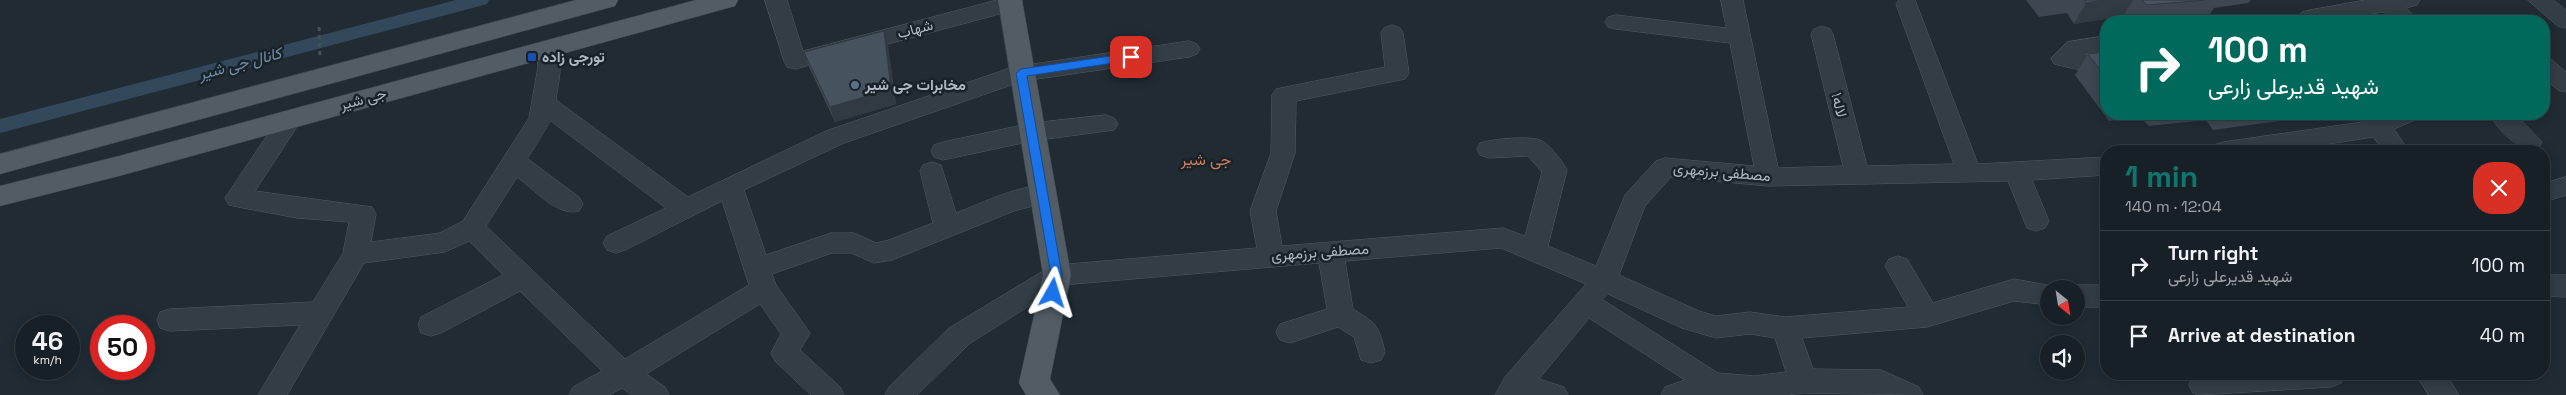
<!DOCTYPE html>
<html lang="en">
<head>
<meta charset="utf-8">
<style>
	:root { --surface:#182027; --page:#21282f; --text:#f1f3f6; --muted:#9fa3a7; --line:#363e44; --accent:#0f766e }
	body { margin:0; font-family:"Space Grotesk",Vazirmatn,sans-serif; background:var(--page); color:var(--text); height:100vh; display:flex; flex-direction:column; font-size:19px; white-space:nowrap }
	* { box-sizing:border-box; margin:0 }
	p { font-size:16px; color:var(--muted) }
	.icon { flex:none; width:28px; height:28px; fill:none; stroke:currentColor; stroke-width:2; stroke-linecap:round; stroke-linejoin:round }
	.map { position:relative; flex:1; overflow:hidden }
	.side { position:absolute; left:2100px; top:145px; width:450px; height:235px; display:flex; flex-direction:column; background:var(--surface); border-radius:20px; box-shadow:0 2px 12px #0003,0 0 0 1px var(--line) }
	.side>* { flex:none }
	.guide { position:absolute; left:2100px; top:15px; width:450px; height:105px; border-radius:20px; box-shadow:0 2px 12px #0003,0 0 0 1px var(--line); background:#00695c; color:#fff; overflow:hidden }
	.needle { width:32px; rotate:150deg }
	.fabs { position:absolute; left:2040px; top:280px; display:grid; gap:10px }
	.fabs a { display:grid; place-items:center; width:45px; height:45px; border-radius:50%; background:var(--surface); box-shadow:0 2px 12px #0003,0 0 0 1px var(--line); font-size:25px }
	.speed { position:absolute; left:15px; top:315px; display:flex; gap:10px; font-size:25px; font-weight:700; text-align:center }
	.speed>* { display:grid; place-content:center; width:65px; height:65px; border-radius:50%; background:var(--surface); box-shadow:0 2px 12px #0003,0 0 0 1px var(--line); line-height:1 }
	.speed small { font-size:12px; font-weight:400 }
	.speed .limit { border:8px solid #d22; background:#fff; color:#111 }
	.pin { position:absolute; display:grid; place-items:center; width:42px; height:42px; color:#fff; margin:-21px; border-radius:10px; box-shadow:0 2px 8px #0006 }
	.me { position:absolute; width:55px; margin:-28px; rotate:6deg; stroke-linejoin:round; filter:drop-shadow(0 0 4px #0008) }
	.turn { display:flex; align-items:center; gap:18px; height:105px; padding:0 25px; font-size:22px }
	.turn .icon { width:65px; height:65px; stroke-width:2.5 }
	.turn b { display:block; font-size:35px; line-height:42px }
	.round { display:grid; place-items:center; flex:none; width:52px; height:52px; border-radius:20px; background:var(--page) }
	.overview { display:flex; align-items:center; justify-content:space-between; height:85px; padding:0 25px }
	h1 { font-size:30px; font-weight:700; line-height:38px; color:var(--accent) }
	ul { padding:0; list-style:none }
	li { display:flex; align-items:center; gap:15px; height:70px; padding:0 25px; border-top:1px solid var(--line) }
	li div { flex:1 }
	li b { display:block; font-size:19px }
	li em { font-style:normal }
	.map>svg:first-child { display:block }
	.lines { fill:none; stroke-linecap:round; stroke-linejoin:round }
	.canal { fill:#33495b; fill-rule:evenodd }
	.minor-casing { stroke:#505b63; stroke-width:1 }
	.major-casing { stroke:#3c464e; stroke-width:1 }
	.path { stroke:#415454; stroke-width:3; stroke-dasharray:4 4; stroke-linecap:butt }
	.minor { fill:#333d45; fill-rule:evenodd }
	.major { fill:#515c65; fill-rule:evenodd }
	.wall { fill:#3c4751 }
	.shaded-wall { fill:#313a42 }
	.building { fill:#46535e; stroke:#313a42 }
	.route { fill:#1a73e8; stroke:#114b97 }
	.transit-dot { fill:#1a4fb4; stroke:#192129; stroke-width:2 }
	.service-dot { fill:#5c6f8a; stroke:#192129; stroke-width:2 }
	.labels { text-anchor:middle; stroke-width:5; stroke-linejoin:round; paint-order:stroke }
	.street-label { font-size:15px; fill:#adb8c2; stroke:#192129 }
	.poi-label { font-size:15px; font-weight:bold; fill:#adb8c2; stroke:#192129; text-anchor:start }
	.water-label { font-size:16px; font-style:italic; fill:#6e8da5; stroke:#192129 }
	.neighbourhood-label { font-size:16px; fill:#cd7f5d; stroke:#192129 }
</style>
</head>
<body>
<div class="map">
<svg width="2566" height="395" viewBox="0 0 2566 395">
	<rect width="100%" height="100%" fill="#202b34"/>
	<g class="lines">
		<path class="canal" d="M456,0H489L487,4L480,6L0,133V119Z"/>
		<defs>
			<path id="minor" d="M765,0H787L803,51L997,0H1018L1021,4L1018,9L795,69L787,67L784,61Z
				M1721,0H1743L1778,168L1843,166L1811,34L1814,29L1822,26L1830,29L1833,34L1867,166L1954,164L1896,4L1899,0H1915L1978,164L2106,157V175L2032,180L2049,221L2045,228L2036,231L2027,228L2008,181L1768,186L1671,177L1645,206L1619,275L1699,311L1716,316L1750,312L1785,317L1908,307L1885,266L1889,259L1898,256L1907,259L1933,303L2014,279L2058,287L2060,289H2049V305L2014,301L1927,327L1802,338L1813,369L1881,370L1919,387L1923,395L1803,393L1787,395H1661L1665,387L1685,380L1589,318L1539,379L1564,387L1568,395H1495L1505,377L1586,284L1501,248L1345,261L1353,309C1377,324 1378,324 1385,352L1381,360L1371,363L1361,360L1354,337L1338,327L1290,343L1280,340L1276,332L1280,324L1327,309L1319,263L1062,285L969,344L917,395H885L889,387L949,328L1048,268L1057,265L1257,248L1250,211L1271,153L1272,95L1276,89L1385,67L1381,33L1384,28L1392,25L1400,28L1403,33L1409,73L1405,79L1296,101L1295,153L1276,211L1282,246L1503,228L1525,236L1542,172L1528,156L1489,158L1480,155L1477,149L1480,143C1492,139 1532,135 1542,141C1551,146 1562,161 1567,170L1548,246L1596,266L1625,195L1656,161L1665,158L1754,166L1730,43L1616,29L1608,27L1605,22L1608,17L1616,15L1726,28ZM1608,294L1682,328L1716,338L1750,334L1775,338L1786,372L1754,376L1718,373L1603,300Z
				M2366,0H2420L2417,5L2406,8L2420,21H2395L2383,12L2328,21H2302L2299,17L2302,12L2310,10Z
				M2528,0H2553L2566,10V28L2558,26Z
				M2106,36V52L2083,54L2094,56L2106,54V70C2089,73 2071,68 2054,64L2051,58L2067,42Z
				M547,41L555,44C565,60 558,82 556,100L688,197L826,131L1013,67L1189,41L1197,44L1200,49L1197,54L1189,57L1023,81L844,143L744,190L766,255L831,233H854L876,243L889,240L933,223L920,171L923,165L932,162L941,165L956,213C980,204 1028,180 1052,187L1055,194L1052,201L1014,211L892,260L874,263L851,253H832L772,274L776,285L810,333L800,350L840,387L844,395H811L775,361L771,353L781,334L760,304L646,374L665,387L669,395H632L622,388L609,395H569L573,387L602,371L520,291L441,333L431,336L421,333L418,325L421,317L503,275L469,241L445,252L364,263L287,395H258L300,325L170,331L160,328L157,320L160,312L170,309L313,302L343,253L349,222L297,218L238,207L229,205L225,198L282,113L290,110L298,113L302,119L255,191L372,207L376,214L371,242L440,233L463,221L529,118L538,67L536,49L539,44ZM551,121L666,208L607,236L603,243L607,250L616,253L625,250L722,201L749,285L625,359L486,226L517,177C534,189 557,217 579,211L583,204L579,197L528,159Z
				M2544,58L2552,60L2566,72V92L2558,90L2544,78Z
				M2358,114H2419L2415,120L2394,129L2409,151H2384L2373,137L2284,151H2211L2214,145L2223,142L2363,122Z
				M2489,114H2515L2542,142L2539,148C2520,154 2498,130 2489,114Z
				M1106,115L1114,118L1118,124L1114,130L1032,141L943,160L934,157L931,151L934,145L943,142L1032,123Z
				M2566,177V195L2544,202V184Z
				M2544,275H2566V297L2544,296Z
				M2076,285H2106V307H2076V289H2066Z
				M2202,374H2344L2345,375L2341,383L2331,387L2198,395L2193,393L2189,385L2193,377Z
				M2416,374H2446L2459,395H2429Z"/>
			<path id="major" d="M576,0H618L615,6L0,174V154Z
				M696,0H738L735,6L119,176L0,206V186L119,156Z
				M998,0H1022L1071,275L1050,379L1060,395H1026L1019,383L1043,275Z"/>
		</defs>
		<use href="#minor" class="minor-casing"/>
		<use href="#major" class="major-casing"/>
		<path class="path" d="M319,27L320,59"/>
		<use href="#minor" class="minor"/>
		<use href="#major" class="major"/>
	</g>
	<path class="wall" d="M2026,0H2251L2248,3L2214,8L2206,20L2194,21H2129L2123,16L2074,24L2067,13L2039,17Z
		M884,31L888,46L896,104L835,122L809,67L804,52Z
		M2106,52V114H2298L2294,119L2213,130L2206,120L2149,126L2140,117L2109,121L2075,75L2088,54Z"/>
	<path class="shaded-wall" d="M2102,0H2133L2123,16L2074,24L2086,3Z
		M884,31L888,46L896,104L835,122L830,107Z"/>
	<path class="building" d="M2085,0H2102L2086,3Z
		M2142,0H2205L2147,5Z
		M884,31L891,89L830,107L804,52Z
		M2106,52V78L2088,54Z"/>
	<path class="route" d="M1131,53L1134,54V60L1027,76L1062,275L1059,293L1053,298L1047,293L1051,275L1016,73L1021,69Z"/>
	<rect class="transit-dot" x="527" y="52" width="10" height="10" rx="2.5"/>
	<circle class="service-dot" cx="855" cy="85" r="5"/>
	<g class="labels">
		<g class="street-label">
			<text transform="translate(915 29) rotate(-15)" y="5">شهاب</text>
			<text transform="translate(363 99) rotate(-15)" y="5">جی شیر</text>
			<text transform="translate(1839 105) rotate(76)" y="5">لاله۱</text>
			<text transform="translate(1722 172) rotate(5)" y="5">مصطفی برزمهری</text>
			<text transform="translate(1320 252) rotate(-4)" y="5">مصطفی برزمهری</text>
		</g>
		<g class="poi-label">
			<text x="542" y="62">تورجی زاده</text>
			<text x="865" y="90">مخابرات جی شیر</text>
		</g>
		<g class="water-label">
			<text transform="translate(240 63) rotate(-15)" y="6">کانال جی شیر</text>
		</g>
		<g class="neighbourhood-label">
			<text x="1206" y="165">جی شیر</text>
		</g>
	</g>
</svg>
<div class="fabs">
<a><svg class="needle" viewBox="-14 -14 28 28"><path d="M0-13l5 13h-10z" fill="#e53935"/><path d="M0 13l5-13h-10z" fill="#9fa3a7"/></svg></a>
<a><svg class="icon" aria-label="sound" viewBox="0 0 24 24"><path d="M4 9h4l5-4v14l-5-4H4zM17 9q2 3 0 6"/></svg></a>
</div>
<div class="speed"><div>46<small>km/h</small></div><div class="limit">50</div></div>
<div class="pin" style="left:1131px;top:57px;background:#d93025"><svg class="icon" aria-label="arrive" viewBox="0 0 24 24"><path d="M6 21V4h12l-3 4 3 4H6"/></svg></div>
<svg class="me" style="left:1053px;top:293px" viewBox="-20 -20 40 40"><path d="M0-17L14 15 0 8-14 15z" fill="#1a73e8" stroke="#fff" stroke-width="4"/></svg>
<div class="guide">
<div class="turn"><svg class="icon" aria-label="right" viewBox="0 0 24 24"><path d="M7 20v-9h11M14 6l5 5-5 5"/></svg><div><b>100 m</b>شهید قدیرعلی زارعی</div></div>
</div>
<section class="side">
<div class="overview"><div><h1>1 min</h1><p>140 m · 12:04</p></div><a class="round" style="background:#d93025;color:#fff"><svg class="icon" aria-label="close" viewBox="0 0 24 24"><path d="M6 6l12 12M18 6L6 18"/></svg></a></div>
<ul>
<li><svg class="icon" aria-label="right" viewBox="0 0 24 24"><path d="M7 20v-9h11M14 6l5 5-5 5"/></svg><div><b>Turn right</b><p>شهید قدیرعلی زارعی</p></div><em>100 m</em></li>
<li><svg class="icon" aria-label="arrive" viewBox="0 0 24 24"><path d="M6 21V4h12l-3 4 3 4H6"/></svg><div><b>Arrive at destination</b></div><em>40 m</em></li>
</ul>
</section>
</div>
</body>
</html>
